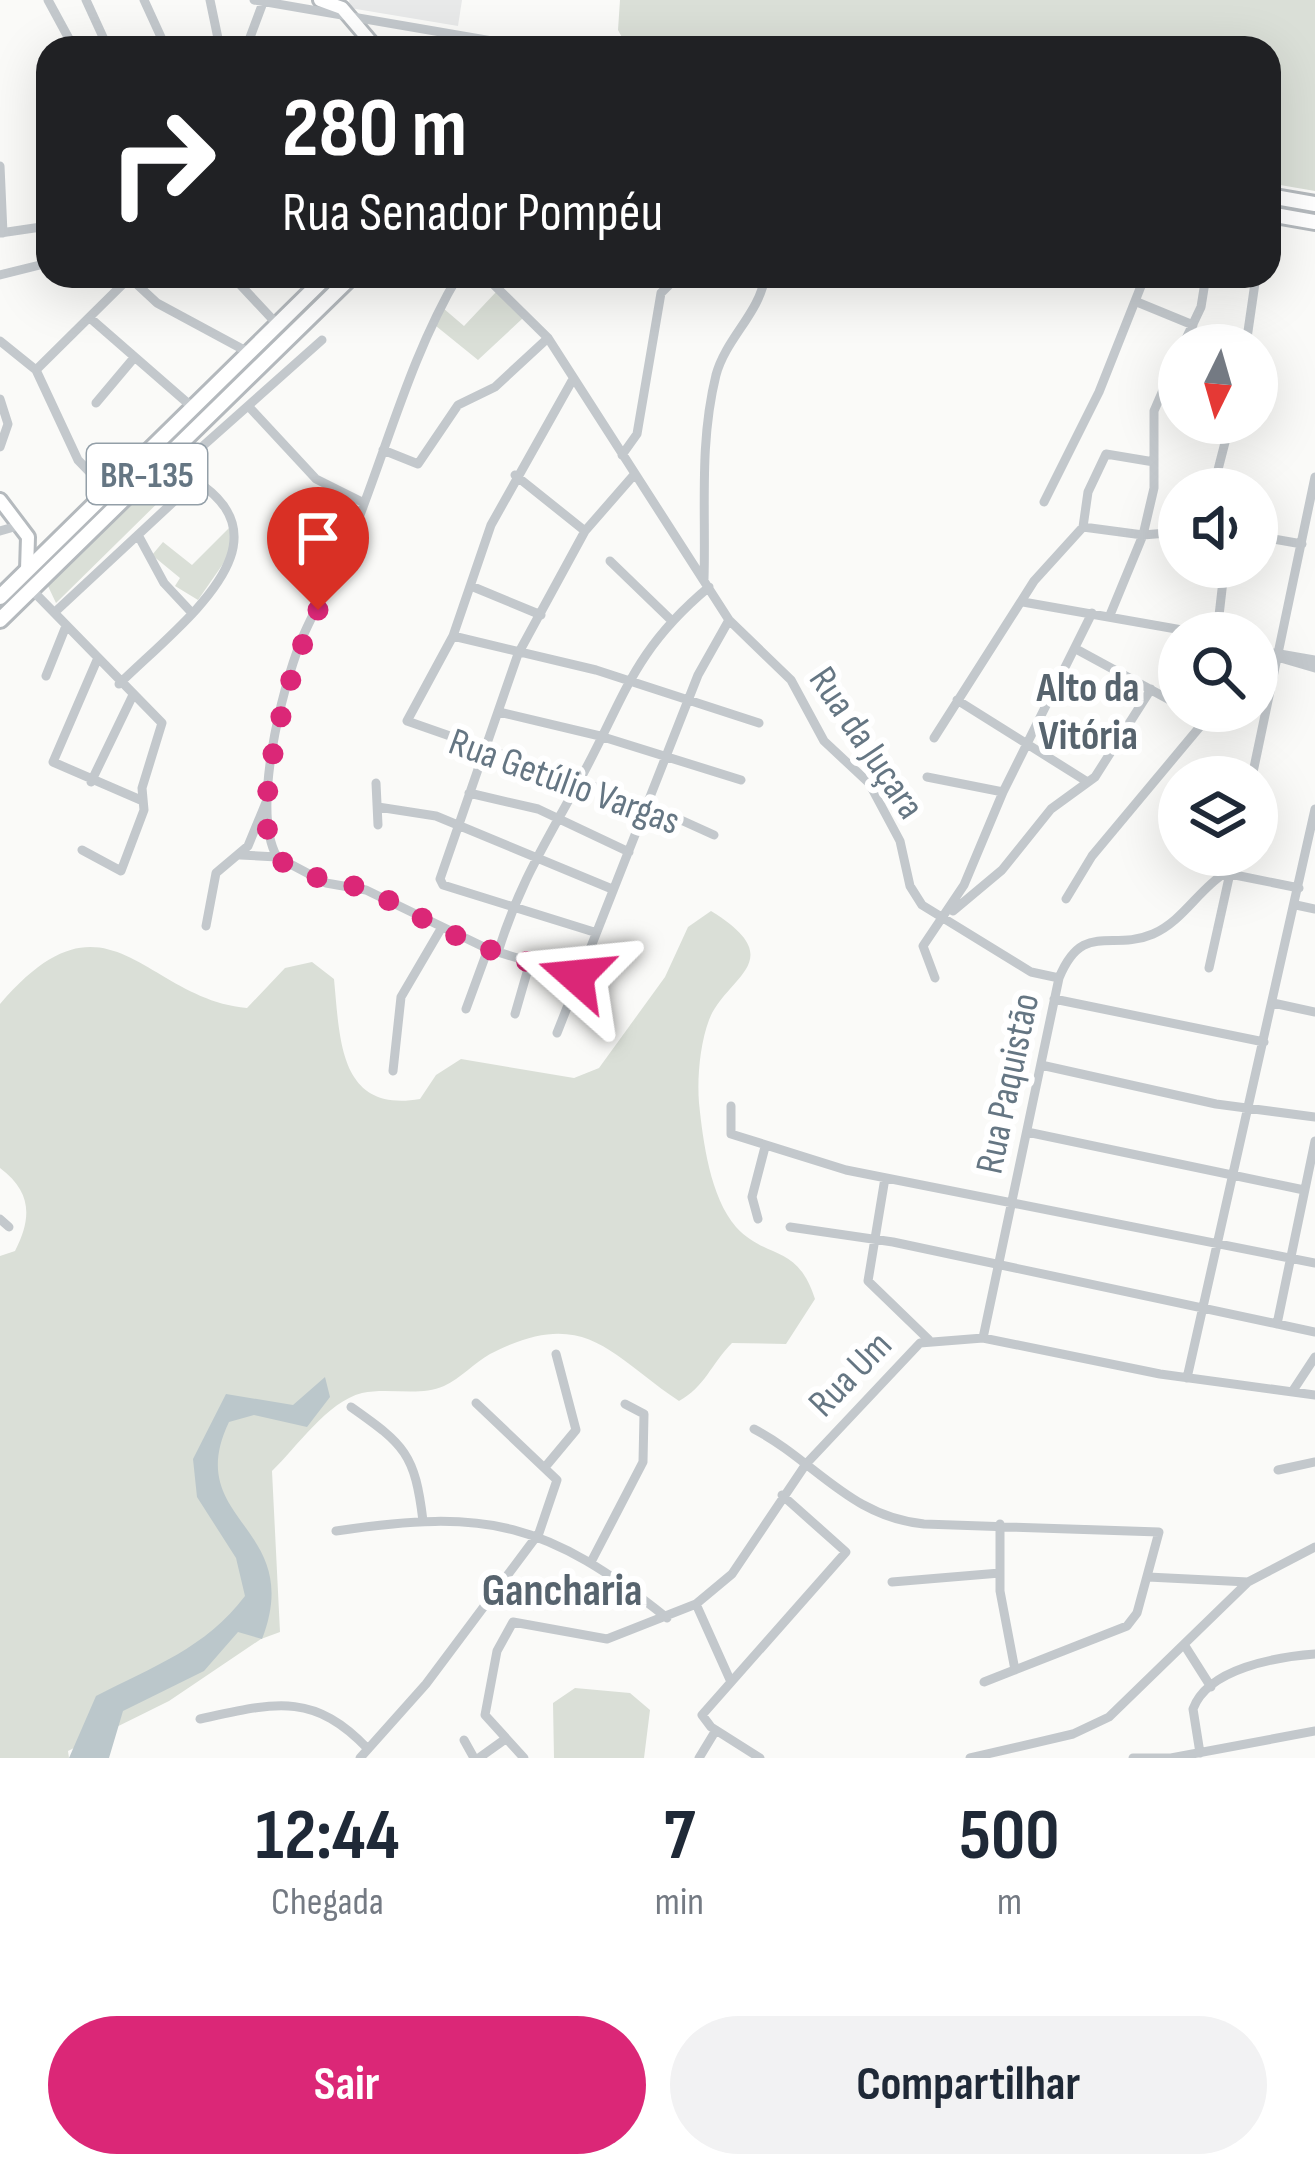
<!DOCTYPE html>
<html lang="pt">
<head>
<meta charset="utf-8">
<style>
	:root { --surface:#fff; --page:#f2f2f3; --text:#1f2937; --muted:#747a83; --accent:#db2777 }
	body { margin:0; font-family:"Sofia Sans Condensed",sans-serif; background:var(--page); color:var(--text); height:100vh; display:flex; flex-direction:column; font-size:45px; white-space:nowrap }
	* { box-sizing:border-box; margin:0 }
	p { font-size:39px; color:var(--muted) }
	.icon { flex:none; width:66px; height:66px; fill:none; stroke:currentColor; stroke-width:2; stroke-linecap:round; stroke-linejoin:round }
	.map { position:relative; height:1758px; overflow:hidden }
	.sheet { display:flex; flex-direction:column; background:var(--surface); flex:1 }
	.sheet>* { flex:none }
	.hud { position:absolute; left:36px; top:36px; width:1245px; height:252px; border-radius:36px; box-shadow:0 12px 48px #0002; background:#202124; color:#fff; overflow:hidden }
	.needle { width:78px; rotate:185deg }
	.tools { position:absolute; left:1158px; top:324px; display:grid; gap:24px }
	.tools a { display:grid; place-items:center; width:120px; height:120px; border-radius:50%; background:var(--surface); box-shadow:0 12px 48px #0002; font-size:60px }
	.pin { position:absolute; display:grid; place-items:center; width:102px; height:102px; color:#fff; margin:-123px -51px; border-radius:50% 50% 50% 0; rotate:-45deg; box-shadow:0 0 12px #0007 }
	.pin .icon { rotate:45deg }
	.me { position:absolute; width:132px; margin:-66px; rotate:288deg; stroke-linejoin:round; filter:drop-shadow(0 0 9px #0008) }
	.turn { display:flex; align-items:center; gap:42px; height:252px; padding:0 48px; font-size:54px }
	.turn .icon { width:156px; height:156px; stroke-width:2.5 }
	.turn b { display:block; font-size:84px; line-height:102px }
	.eta { display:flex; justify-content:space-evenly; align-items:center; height:204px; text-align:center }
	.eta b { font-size:72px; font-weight:700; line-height:84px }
	.action { display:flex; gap:24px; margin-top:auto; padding:24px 48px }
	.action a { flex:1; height:138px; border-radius:72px; background:var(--accent); color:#fff; font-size:48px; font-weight:700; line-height:138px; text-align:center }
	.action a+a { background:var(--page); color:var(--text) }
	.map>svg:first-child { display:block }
	.built { fill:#e8e9e9 }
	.green { fill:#dadfd7 }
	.water { fill:#bbc7cb }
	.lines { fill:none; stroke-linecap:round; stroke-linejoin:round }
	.major-casing { stroke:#b5babe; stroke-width:18 }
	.highway-casing { stroke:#b4b9bd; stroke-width:20 }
	.minor { stroke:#c3c8cc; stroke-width:9 }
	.major { stroke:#fff; stroke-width:12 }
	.highway { stroke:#fff; stroke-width:14 }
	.route { stroke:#db2777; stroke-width:21; stroke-dasharray:0 37.8 }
	.labels { text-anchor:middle; stroke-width:12; stroke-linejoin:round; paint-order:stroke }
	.shield { fill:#fff; stroke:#939fa8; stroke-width:3 }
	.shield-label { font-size:36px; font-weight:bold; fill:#657683 }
	.street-label { font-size:39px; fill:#657683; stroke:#fff }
	.neighbourhood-label { font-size:42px; font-weight:bold; fill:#57646e; stroke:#fff }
	.quarter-label { font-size:45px; font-weight:bold; fill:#57646e; stroke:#fff }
</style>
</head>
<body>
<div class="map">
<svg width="1315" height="1758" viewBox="0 0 1315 1758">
	<rect width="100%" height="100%" fill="#fafaf8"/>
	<path class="built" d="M349,0H462L458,26L350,8Z"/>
	<path class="green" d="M620,0H1315V191L1269,183V48H655L624,41L618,30Z
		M496,292L523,318L478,360L436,326L443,308L464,326Z
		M170,471L182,479L56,603L47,584L159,473Z
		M231,526L234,548L198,600L175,586L180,578L152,555L163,542L192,565Z
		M711,911C792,961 726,976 709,1020C700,1044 697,1078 699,1103C703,1141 710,1197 736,1227C768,1261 797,1243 815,1299L786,1344L732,1343C711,1364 705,1387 679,1401C609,1354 585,1305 490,1354C474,1363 461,1378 444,1386C419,1397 389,1387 362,1393C327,1402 297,1447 272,1471L280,1632L261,1639L169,1701L68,1751L69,1758H0V1256L15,1251C32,1218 32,1192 0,1168V1004C108,878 144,999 247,1008L285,968L312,962L334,979C340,1040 339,1113 420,1099L436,1075L461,1059L574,1078L599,1068L665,977L688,927Z
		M575,1688L630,1693L650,1710L644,1758H554L553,1703Z"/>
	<path class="water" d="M325,1377L330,1397L307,1427L254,1415L229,1422C181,1522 306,1525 262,1639L238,1632L204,1671L123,1711L109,1758H69L96,1696C152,1667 206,1648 245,1596L236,1558L197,1497L193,1459L226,1394L293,1405Z"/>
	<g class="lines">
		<defs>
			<path id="major" d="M320,0L342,8L376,48
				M0,500L28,537L27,570"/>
			<path id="highway" d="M1269,196L1315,204
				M1269,214L1315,222
				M0,597L327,276
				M0,620L352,276"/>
		</defs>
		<use href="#major" class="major-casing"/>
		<use href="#highway" class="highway-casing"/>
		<path class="minor" d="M48,0L74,48
			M86,0L108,48
			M144,0L166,48
			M210,0L220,48
			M254,0L533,48
			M240,48L249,40L264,0
			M0,166L3,233
			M0,233L48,226
			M0,275L48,263
			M128,276L157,303L246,351
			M232,276L275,322
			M485,276L548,338L729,620L791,680L824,741L869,783L900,841L910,886L922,905L1031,972L1059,978
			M1137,302L1193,325
			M90,318L191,406
			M0,341L36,370L78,460L107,490
			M1183,345L1201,307L1206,276
			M1246,345L1256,276
			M36,370L131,276
			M573,379L491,525L453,636L407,721L650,806L714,835
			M0,399L8,424L0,447
			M96,403L133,359
			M251,409L316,479L364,503
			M383,450L418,464L458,405L495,387L548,338
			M622,455L637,434L661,293L671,283L701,276
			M177,469L322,340
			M515,475L585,531
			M1213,489L1230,423
			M1044,502L1099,392L1145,276
			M1083,527L1143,535L1179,532
			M0,531L21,525
			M138,535L164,583L192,613
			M1257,536L1302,544
			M610,561L670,619
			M704,579C706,509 699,444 716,375C726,338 760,313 765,276
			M471,586L541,615
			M31,589L162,723L142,788L144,810L121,871L82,850
			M1023,602L1199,633
			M55,612L198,479
			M1110,615L1143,535L1154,488V411L1179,353
			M1217,633L1224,572
			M453,636L596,670L759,723
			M1076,649L1179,705
			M1257,651L1315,668
			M1274,653L1315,660
			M97,660L53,762L143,801
			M46,676L66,626
			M119,684C191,614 315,526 159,462
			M957,700L1086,781
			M1189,711L1206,721
			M499,712L600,736L741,780
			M934,738L1034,581L1083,527L1088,492L1106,454L1154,462
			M927,777L1003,792
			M1252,777L1315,477
			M91,782L132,697
			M376,783L378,825
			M469,793L538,809L629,852
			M378,807L436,816L612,889
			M240,855L277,857L326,883L366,890L488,949L576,976
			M277,857C251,811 282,688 301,641C316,604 339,570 353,533C387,448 411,355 458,276
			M1066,899L1092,856L1213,711
			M1296,905L1315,909
			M953,911L1002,870L1051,809L1095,777L1151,689
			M206,926L216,873L248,846L267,800
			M594,932L443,885L440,879L518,654L585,531L633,476
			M498,952C519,884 544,846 577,785C624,701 630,653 709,587
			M1209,968L1234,855
			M935,978L923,946L964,885L1003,792L1092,613
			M1054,999L1264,1042
			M1273,1003L1315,1012
			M466,1009L488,949
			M515,1014L530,962
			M557,1033L698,675L729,620
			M1041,1065L1216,1104L1315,1117
			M393,1071L401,997L442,927
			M731,1106V1134L846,1170L1315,1263
			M1027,1132L1304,1190
			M885,1178L868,1281L929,1340
			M0,1219L9,1227
			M758,1219L752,1197L765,1147
			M790,1227L893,1242L1315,1332
			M1277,1324L1315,1141
			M983,1338L1059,978C1083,920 1111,952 1153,934C1183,921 1199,889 1225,873L1299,888
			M1187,1378L1315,809
			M1292,1392L1315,1357
			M351,1407C405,1445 415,1454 423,1521
			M754,1429C815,1461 850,1517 924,1524L1159,1532L1137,1613L1127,1626L984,1682
			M546,1466L576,1430L556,1354
			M1278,1470L1315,1462
			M1000,1524V1591L1015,1670
			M336,1531C488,1508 547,1522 667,1618
			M591,1562L643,1462L644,1414L625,1404
			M1148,1577L1248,1582
			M892,1582L1000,1573
			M696,1604L731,1682
			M1185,1646L1211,1687
			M200,1719C274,1703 313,1691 368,1749
			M464,1740L474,1758
			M1200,1753L1193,1709C1208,1668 1277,1657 1315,1654
			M360,1758L426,1684L539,1533L557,1480L476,1403
			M479,1758L504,1740
			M524,1758L485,1715L497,1651L513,1622L607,1639L696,1604L732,1574L806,1464L920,1343L983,1338L1160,1374L1315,1395
			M699,1758L716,1730
			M760,1758L711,1727L702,1715L846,1552L782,1495
			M970,1758L1073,1734L1109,1717L1248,1582L1315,1547
			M1133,1758H1172
			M1171,1758L1315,1731"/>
		<use href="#major" class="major"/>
		<use href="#highway" class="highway"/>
	</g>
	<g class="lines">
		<path class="route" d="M318,610C295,647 244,825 278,858C302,881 335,878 363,889C406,906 444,934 488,949C516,959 547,967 576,976"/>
	</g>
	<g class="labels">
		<rect class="shield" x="87" y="444" width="120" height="60" rx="9"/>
		<g class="shield-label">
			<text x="147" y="487">BR-135</text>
		</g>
		<g class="street-label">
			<text transform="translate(868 742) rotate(56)" y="14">Rua da Juçara</text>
			<text transform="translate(565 780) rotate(20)" y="14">Rua Getúlio Vargas</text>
			<text transform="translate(1006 1083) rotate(-78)" y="14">Rua Paquistão</text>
			<text transform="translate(849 1373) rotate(-46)" y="14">Rua Um</text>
		</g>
		<g class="neighbourhood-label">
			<text x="1088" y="701">Alto da<tspan x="1088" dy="48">Vitória</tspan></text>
		</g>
		<g class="quarter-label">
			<text x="562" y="1605">Gancharia</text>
		</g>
	</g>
</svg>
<div class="tools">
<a><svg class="needle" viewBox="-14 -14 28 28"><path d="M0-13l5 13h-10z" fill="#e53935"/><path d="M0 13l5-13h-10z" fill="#747a83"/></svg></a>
<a><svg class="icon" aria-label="sound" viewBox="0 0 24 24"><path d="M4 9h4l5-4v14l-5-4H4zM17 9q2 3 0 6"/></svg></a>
<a><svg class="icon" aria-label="search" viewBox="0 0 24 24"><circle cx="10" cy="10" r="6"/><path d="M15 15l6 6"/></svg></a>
<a><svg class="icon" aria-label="layers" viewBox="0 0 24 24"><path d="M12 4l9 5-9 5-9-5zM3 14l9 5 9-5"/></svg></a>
</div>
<div class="pin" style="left:318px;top:610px;background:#d93025"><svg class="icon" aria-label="arrive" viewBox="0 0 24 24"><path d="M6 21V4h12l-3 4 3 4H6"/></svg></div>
<svg class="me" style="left:576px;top:976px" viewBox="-20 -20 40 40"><path d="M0-17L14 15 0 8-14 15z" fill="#db2777" stroke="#fff" stroke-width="4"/></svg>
<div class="hud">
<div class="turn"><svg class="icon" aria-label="right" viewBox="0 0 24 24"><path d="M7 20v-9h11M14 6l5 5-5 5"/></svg><div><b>280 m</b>Rua Senador Pompéu</div></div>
</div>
</div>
<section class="sheet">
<div class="eta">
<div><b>12:44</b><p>Chegada</p></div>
<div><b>7</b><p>min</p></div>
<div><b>500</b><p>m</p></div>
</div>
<div class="action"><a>Sair</a><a>Compartilhar</a></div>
</section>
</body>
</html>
